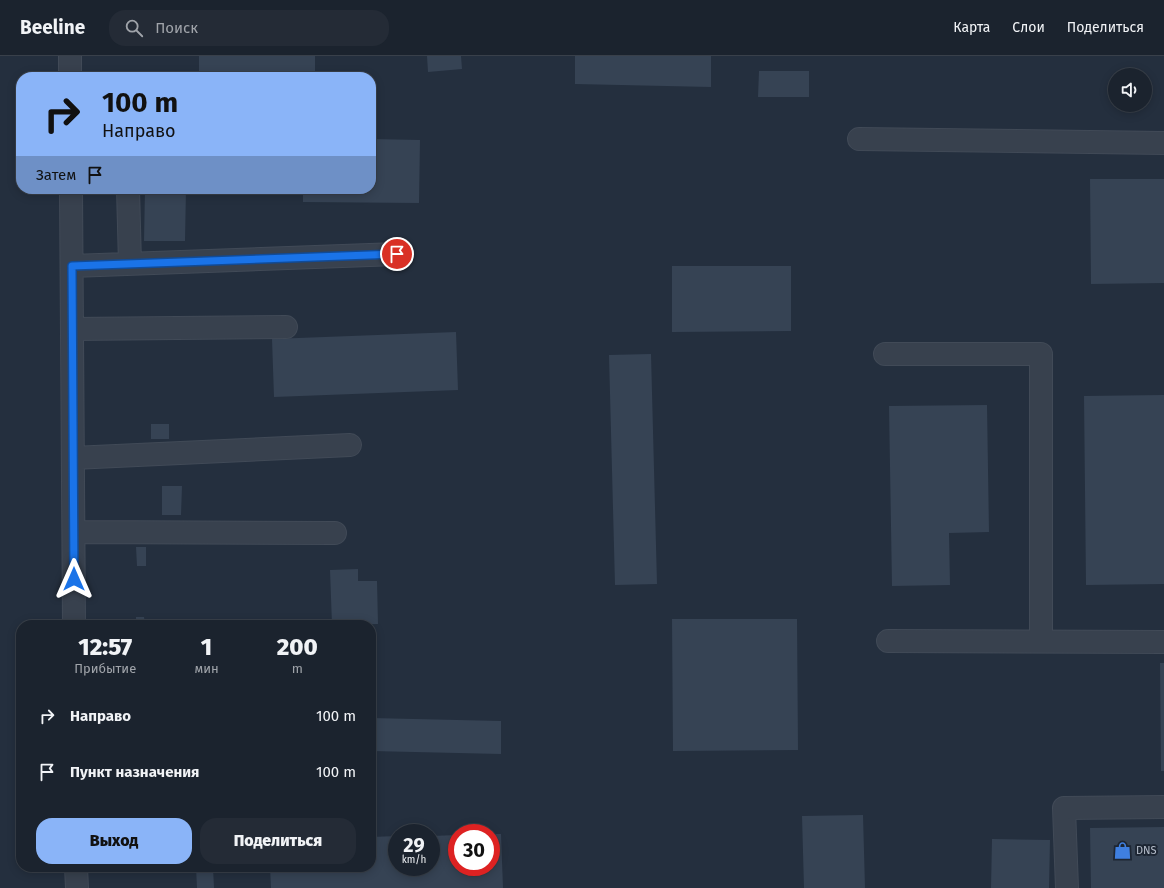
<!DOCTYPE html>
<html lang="ru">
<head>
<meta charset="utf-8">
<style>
	:root { --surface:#1b232e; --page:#242b36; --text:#f1f3f6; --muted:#a0a4aa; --line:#39404a; --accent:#8ab4f8 }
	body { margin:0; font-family:"Fira Sans",sans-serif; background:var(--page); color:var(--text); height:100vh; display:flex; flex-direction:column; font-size:15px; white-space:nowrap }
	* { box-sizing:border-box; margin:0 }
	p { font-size:13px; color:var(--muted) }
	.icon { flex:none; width:22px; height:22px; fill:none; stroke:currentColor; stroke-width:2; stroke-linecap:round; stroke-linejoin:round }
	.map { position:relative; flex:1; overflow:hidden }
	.sheet { position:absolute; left:16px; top:564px; width:360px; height:252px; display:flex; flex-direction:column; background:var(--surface); border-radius:16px; box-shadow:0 2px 10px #0003,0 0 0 1px var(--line) }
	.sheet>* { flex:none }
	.top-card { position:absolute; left:16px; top:16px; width:360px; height:122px; border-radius:16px; box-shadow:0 2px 10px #0003,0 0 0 1px var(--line); background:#8ab4f8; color:#111; overflow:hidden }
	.tools { position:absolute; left:1108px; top:12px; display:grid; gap:8px }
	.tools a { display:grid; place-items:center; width:44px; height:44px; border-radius:50%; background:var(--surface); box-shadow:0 2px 10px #0003,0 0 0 1px var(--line); font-size:20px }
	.speed { position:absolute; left:388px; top:768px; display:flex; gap:8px; font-size:20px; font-weight:700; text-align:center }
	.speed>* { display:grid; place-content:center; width:52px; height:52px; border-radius:50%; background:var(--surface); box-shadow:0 2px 10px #0003,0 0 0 1px var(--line); line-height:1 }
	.speed small { font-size:10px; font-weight:400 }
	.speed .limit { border:6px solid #d22; background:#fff; color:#111 }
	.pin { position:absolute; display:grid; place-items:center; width:34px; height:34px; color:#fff; margin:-17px; border:2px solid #fff; border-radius:50%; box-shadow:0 1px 4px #0007 }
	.me { position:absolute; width:44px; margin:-22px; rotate:0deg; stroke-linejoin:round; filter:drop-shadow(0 0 3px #0008) }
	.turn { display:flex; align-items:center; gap:14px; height:84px; padding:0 20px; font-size:18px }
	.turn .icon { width:52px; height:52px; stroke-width:2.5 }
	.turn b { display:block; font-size:28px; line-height:34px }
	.then { display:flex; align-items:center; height:38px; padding:0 20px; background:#0003; gap:8px; font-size:15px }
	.eta { display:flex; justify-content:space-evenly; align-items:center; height:68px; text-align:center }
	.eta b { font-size:24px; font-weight:800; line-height:28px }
	.action { display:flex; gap:8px; margin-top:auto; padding:8px 20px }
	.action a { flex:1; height:46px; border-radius:16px; background:var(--accent); color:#111; font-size:16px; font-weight:800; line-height:46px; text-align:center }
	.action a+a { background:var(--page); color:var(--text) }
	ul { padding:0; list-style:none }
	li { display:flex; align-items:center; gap:12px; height:56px; padding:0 20px }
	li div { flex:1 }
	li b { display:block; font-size:15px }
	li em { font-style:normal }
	header { display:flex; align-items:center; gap:24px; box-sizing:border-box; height:56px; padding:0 20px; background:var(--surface); border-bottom:1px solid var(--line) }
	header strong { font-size:19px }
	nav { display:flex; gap:22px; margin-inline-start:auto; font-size:14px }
	.search { width:280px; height:36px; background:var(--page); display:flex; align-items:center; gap:10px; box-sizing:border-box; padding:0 14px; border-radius:16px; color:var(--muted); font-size:15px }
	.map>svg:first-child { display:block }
	.building { fill:#364354 }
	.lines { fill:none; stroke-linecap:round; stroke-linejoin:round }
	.minor-casing { stroke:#414a57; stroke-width:24 }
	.minor { stroke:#38414e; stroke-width:22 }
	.route-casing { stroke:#114b97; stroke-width:10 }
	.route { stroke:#1a73e8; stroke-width:7 }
	.labels { text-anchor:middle; stroke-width:4; stroke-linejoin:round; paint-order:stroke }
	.poi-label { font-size:11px; fill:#b4bcc9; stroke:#1d2633; text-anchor:start }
</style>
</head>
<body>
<header>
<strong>Beeline</strong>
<div class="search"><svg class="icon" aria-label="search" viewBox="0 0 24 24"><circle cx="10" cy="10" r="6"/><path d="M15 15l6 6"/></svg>Поиск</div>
<nav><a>Карта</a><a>Слои</a><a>Поделиться</a></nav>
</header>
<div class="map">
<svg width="1164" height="832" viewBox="0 0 1164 832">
	<rect width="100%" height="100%" fill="#242f3e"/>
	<path class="building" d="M199,0H315V16H199Z
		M427,0H461L462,13L428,16Z
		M575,0H711V31L575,28Z
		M759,15H809V41H758Z
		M371,83L420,84L419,147L303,146V133H371Z
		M1090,123H1164V227L1091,228Z
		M145,133H186L185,185H144Z
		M672,210H791V275L672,276Z
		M456,276L458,334L274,341L272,283Z
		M651,298L657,528L615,529L609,299Z
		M1164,339V528L1086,529L1084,340Z
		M987,349L989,476L949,477L950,529L892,530L889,350Z
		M151,368H169V383H151Z
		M162,430H182L181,459H162Z
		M136,491H146V510H137Z
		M358,513V525H377L378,568L332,569L330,514Z
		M136,561H144L145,569H136Z
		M672,563H797L798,694L673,695Z
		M1160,607H1164V715H1161Z
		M371,662L501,665V698L371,695Z
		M863,759L865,832H804L802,760Z
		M1164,771V832H1091L1090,772Z
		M491,778H501L503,832H271L270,811H371V781L397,780V811H431V780L457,779V811H491Z
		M992,783L1050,784L1049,832H991Z
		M196,811H213L214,832H197Z"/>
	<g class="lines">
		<defs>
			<path id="minor" d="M70,0V21
				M859,83L1164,87
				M71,133L74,569
				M128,133L130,208
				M72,210L397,198
				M72,273L286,271
				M885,298H1041V585
				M73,402L350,389
				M74,476L335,477
				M888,585L1164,586
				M76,811L77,832
				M1067,832L1064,752L1164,751"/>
		</defs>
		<use href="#minor" class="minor-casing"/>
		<use href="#minor" class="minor"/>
	</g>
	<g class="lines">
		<defs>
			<path id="route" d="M74,523L72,210L397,198"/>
		</defs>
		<use href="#route" class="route-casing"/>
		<use href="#route" class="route"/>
	</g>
	<defs>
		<symbol id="shop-bare" viewBox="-9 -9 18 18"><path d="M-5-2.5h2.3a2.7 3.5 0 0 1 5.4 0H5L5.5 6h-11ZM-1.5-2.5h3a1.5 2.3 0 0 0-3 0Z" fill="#3f7fe0" stroke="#1d2633" stroke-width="2.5" paint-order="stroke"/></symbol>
	</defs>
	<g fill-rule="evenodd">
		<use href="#shop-bare" x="1110" y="782" width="25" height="25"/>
	</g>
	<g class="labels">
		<g class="poi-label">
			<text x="1136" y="798">DNS</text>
		</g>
	</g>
</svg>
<div class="tools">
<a><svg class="icon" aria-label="sound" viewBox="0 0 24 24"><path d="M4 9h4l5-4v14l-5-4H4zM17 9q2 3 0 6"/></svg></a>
</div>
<div class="speed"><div>29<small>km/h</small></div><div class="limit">30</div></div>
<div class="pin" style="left:397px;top:198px;background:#d93025"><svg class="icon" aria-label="arrive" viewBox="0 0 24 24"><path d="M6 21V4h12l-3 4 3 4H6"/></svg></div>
<svg class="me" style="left:74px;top:523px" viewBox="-20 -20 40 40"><path d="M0-17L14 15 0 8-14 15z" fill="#1a73e8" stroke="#fff" stroke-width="4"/></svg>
<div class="top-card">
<div class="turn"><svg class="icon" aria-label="right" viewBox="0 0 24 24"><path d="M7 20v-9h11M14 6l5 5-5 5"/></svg><div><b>100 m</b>Направо</div></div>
<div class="then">Затем<svg class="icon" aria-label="arrive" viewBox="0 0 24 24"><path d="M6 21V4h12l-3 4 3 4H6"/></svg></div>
</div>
<section class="sheet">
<div class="eta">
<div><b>12:57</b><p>Прибытие</p></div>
<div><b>1</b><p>мин</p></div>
<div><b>200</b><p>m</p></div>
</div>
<ul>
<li><svg class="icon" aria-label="right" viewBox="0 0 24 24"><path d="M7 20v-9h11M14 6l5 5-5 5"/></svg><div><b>Направо</b></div><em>100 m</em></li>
<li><svg class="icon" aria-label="arrive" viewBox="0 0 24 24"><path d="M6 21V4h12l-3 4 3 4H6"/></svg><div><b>Пункт назначения</b></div><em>100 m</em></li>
</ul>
<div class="action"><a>Выход</a><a>Поделиться</a></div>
</section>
</div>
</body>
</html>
